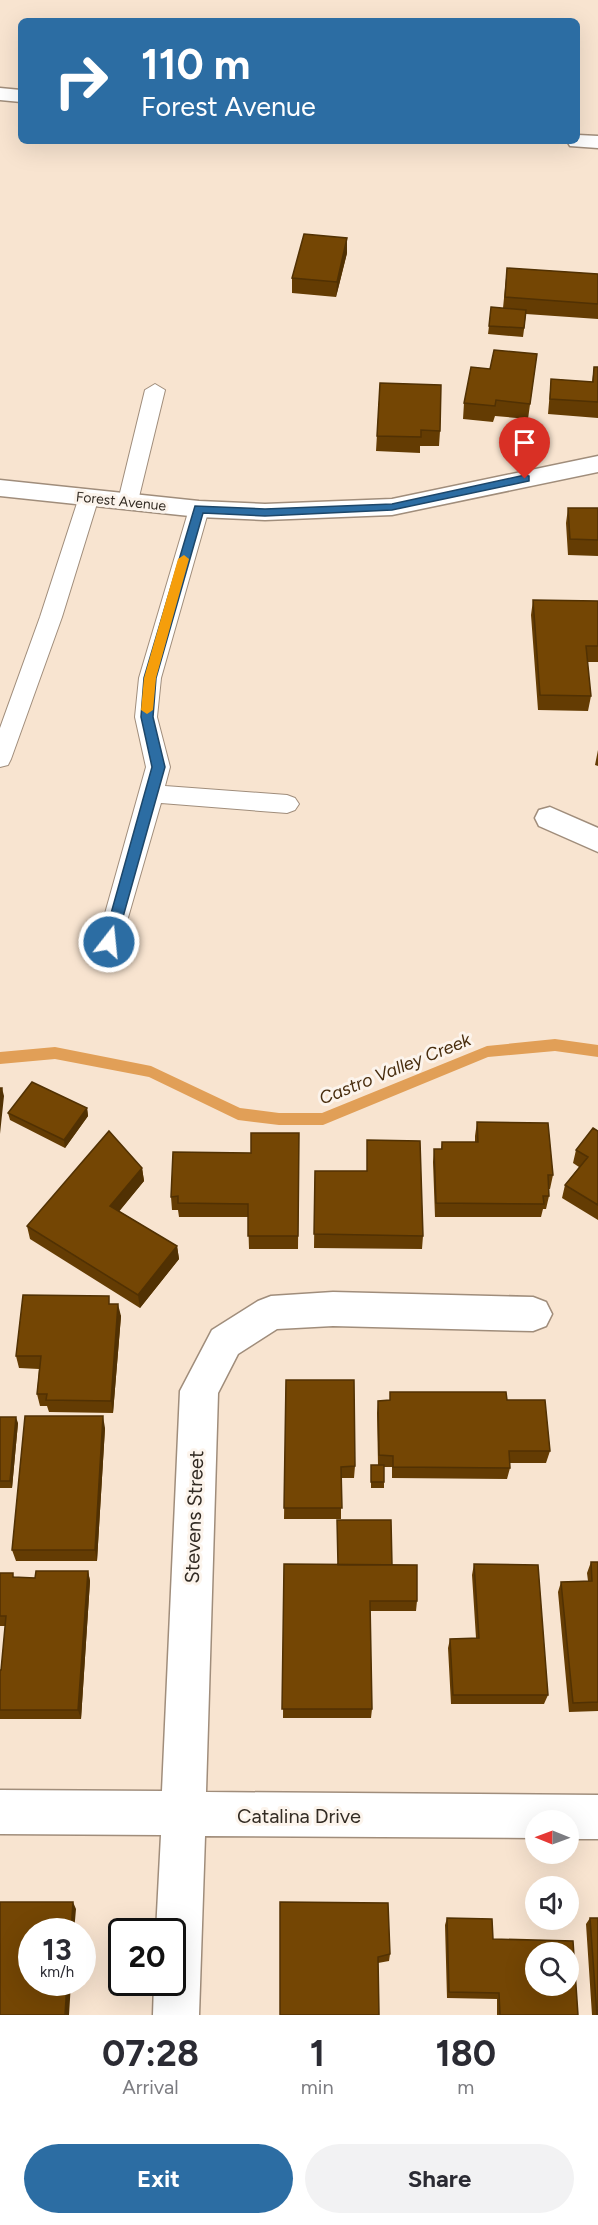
<!DOCTYPE html>
<html lang="en">
<head>
<meta charset="utf-8">
<style>
	:root { --surface:#fff; --page:#f2f2f3; --text:#2b2b33; --muted:#7c7c81; --accent:#2c6da3 }
	body { margin:0; font-family:Figtree,sans-serif; background:var(--page); color:var(--text); height:100vh; display:flex; flex-direction:column; font-size:22px; white-space:nowrap }
	* { box-sizing:border-box; margin:0 }
	p { font-size:20px; color:var(--muted) }
	.icon { flex:none; width:33px; height:33px; fill:none; stroke:currentColor; stroke-width:2; stroke-linecap:round; stroke-linejoin:round }
	.map { position:relative; height:2015px; overflow:hidden }
	.drawer { display:flex; flex-direction:column; background:var(--surface); flex:1 }
	.drawer>* { flex:none }
	.hud { position:absolute; left:18px; top:18px; width:562px; height:126px; border-radius:9px; box-shadow:0 6px 24px #0002; background:#2c6da3; color:#fff; overflow:hidden }
	.needle { width:39px; rotate:271deg }
	.buttons { position:absolute; left:525px; top:1810px; display:grid; gap:12px }
	.buttons a { display:grid; place-items:center; width:54px; height:54px; border-radius:50%; background:var(--surface); box-shadow:0 6px 24px #0002; font-size:30px }
	.speed { position:absolute; left:18px; top:1918px; display:flex; gap:12px; font-size:30px; font-weight:700; text-align:center }
	.speed>* { display:grid; place-content:center; width:78px; height:78px; border-radius:50%; background:var(--surface); box-shadow:0 6px 24px #0002; line-height:1 }
	.speed small { font-size:15px; font-weight:400 }
	.speed .limit { border:3px solid #111; border-radius:9px; background:#fff; color:#111 }
	.pin { position:absolute; display:grid; place-items:center; width:51px; height:51px; color:#fff; margin:-62px -26px; border-radius:50% 50% 50% 0; rotate:-45deg; box-shadow:0 0 6px #0007 }
	.pin .icon { rotate:45deg }
	.me { position:absolute; width:66px; margin:-33px; rotate:16deg; stroke-linejoin:round; filter:drop-shadow(0 0 4px #0008) }
	.turn { display:flex; align-items:center; gap:21px; height:126px; padding:0 24px; font-size:27px }
	.turn .icon { width:78px; height:78px; stroke-width:2.5 }
	.turn b { display:block; font-size:42px; line-height:51px }
	.eta { display:flex; justify-content:space-evenly; align-items:center; height:102px; text-align:center }
	.eta b { font-size:36px; font-weight:700; line-height:42px }
	.cta { display:flex; gap:12px; margin-top:auto; padding:12px 24px }
	.cta a { flex:1; height:69px; border-radius:36px; background:var(--accent); color:#fff; font-size:24px; font-weight:700; line-height:69px; text-align:center }
	.cta a+a { background:var(--page); color:var(--text) }
	.map>svg:first-child { display:block }
	.lines { fill:none; stroke-linecap:round; stroke-linejoin:round }
	.stream { fill:#e19f57; fill-rule:evenodd }
	.lane-casing { stroke:#a08d7b; stroke-width:2 }
	.street-casing { stroke:#a08d7b; stroke-width:3 }
	.lane { fill:#fff; fill-rule:evenodd }
	.street { fill:#fff; fill-rule:evenodd }
	.wall { fill:#643c03 }
	.shaded-wall { fill:#513103 }
	.building { fill:#744604; stroke:#513103; stroke-width:1.5; fill-rule:evenodd }
	.route { fill:#2c6da3; stroke:#1d476a; stroke-width:1.5 }
	.slow { fill:#f59e0b }
	.labels { text-anchor:middle; stroke-width:6; stroke-linejoin:round; paint-order:stroke }
	.far-street-label { font-size:14px; fill:#322b23; stroke:#fcf4ec }
	.water-label { font-size:18px; font-style:italic; fill:#482d0e; stroke:#fcf4ec }
	.near-street-label { font-size:20px; fill:#322b23; stroke:#fcf4ec }
</style>
</head>
<body>
<div class="map">
<svg width="598" height="2015" viewBox="0 0 598 2015">
	<rect width="100%" height="100%" fill="#f8e4d0"/>
	<g class="lines">
		<path class="stream" d="M555,1039L598,1045V1057L555,1051L488,1057L323,1125H279L238,1120L149,1077L55,1059L0,1064V1052L55,1047L151,1066L240,1108L279,1113H322L487,1046Z"/>
		<defs>
			<path id="lane" d="M155,384L165,390L138,501L135,506H121L118,501L145,390Z
				M89,491L96,492L99,497L62,617L11,759L8,765L0,767V728L40,617L79,497L82,492Z
				M199,503L206,504L209,509L161,678L157,717L170,767L165,786L287,795L295,798L299,804L295,810L287,813L161,803L121,942L118,949L109,952L100,949L97,942L146,767L135,717L139,678L189,509L192,504Z"/>
			<path id="street" d="M0,88L21,90V102L0,100Z
				M578,135L598,136V148L570,146L567,141H578Z
				M598,456V472L392,515L265,520L199,517L0,496V480L199,501L265,504L392,499Z
				M550,807L598,828V852L539,826L535,818L539,810Z
				M333,1292L533,1297L546,1302L552,1314L546,1326L533,1331L333,1326L277,1329L238,1354L218,1393L206,1792L598,1795V1839H568V1821H536V1838L205,1836L199,2015H153L154,1983H172V1932H156L161,1835L0,1834V1790L162,1791L180,1391L212,1330L258,1301L271,1296Z"/>
		</defs>
		<use href="#lane" class="lane-casing"/>
		<use href="#street" class="street-casing"/>
		<use href="#lane" class="lane"/>
		<use href="#street" class="street"/>
	</g>
	<path class="wall" d="M347,253L336,297L292,293V278Z
		M507,268L598,274V319L526,314L523,337L488,334L489,326L503,308Z
		M537,354L528,419L495,416L493,422L463,419L464,403L490,369Z
		M594,367H598V418L548,414L551,379L592,382Z
		M380,383L440,431L439,446H420V453L376,451Z
		M568,508H598V556L568,555L566,523Z
		M533,600L598,601V662H587L591,696L588,711L538,710L531,615Z
		M598,750V766L595,765Z
		M87,1108L88,1116L65,1148L10,1120L8,1113Z
		M477,1122L553,1175L550,1189H549V1196L546,1209H543L541,1217H435L433,1162L434,1149H441L442,1142H475V1136Z
		M598,1131V1220L562,1198L565,1185L579,1167L573,1163L576,1150Z
		M299,1133L298,1249H249L248,1217H179L178,1210H172L171,1197L251,1153Z
		M367,1140L423,1236L422,1249L314,1248L315,1171H367Z
		M142,1168L144,1181L119,1211L177,1246L179,1259L140,1308L30,1239L27,1226Z
		M111,1304L121,1316L113,1413L49,1412L47,1406H40L37,1394L39,1369L19,1368L16,1356Z
		M286,1380L355,1466L354,1478H341V1519H284Z
		M390,1392L507,1400L550,1451L546,1463H509L510,1468L507,1479L392,1478V1467H384V1488H371V1465H378L377,1413L378,1401L390,1400Z
		M0,1417L18,1423L12,1488H0Z
		M105,1428L97,1561H16L12,1550Z
		M591,1562H598V1711L569,1712L558,1592L561,1582L588,1581L587,1573Z
		M284,1564L392,1565L417,1601L416,1611H370L372,1709L371,1718H283Z
		M474,1564L548,1695L544,1704H451L448,1648L450,1639L476,1638L472,1575Z
		M88,1571L90,1581L81,1719H0V1670H1L6,1626H0V1573L15,1577L35,1578Z
		M280,1902L390,1954L389,1961L378,1963Z
		M447,1918L493,1939L578,2015H497V1999L447,1998L445,1925Z
		M590,1918L598,2015H592L586,1924Z"/>
	<path class="shaded-wall" d="M347,238V253L336,297L337,282Z
		M2,1088L4,1096L0,1134V1109Z
		M87,1108L88,1116L65,1148L64,1140Z
		M142,1168L144,1181L113,1219L110,1206Z
		M177,1246L179,1259L140,1308L138,1295Z
		M118,1304L121,1316L113,1413L111,1401Z
		M103,1416L105,1428L97,1561L95,1550Z
		M16,1417L18,1423L12,1488L10,1481Z
		M88,1571L90,1581L81,1719L78,1710Z
		M73,1902L76,1909L74,1932H71Z
		M67,1983H71L69,2015H65Z"/>
	<path class="building" d="M304,234L347,238L337,282L292,278Z
		M507,268L598,274V304L505,297Z
		M491,307L526,310L524,328L489,326Z
		M494,350L537,354L530,404L496,400L495,406L464,403L471,367L490,369Z
		M594,367H598V402L550,399L551,379L593,382Z
		M380,383L441,385L440,431L421,430V437L377,436Z
		M568,508H598V540L570,539Z
		M533,600L598,601V646H586L591,696L540,695Z
		M32,1082L87,1108L64,1140L8,1113Z
		M0,1088H2L0,1109Z
		M477,1122L548,1123L553,1175H548L549,1196H543L544,1204L436,1203L434,1149H442V1142H478Z
		M593,1128L598,1131V1205L565,1185L588,1157L576,1150Z
		M109,1131L142,1168L110,1206L177,1246L138,1295L27,1226Z
		M251,1133H299L298,1236H248V1204L178,1203V1196L171,1197L173,1152L251,1153Z
		M367,1140L420,1141L423,1236L314,1234L315,1171H367Z
		M23,1295L109,1296V1304H118L111,1401L46,1400L47,1394H37L41,1356H16Z
		M286,1380H354L355,1466L341,1467L342,1508H284Z
		M390,1392H506L507,1400H545L550,1451H509L510,1468L393,1467V1456L379,1455L378,1401L390,1400Z
		M25,1416H103L95,1550H12Z
		M0,1417H16L10,1481H0Z
		M371,1465H384V1482H371Z
		M337,1520H391L392,1565H338Z
		M591,1562H598V1702L573,1703L561,1582L592,1581Z
		M284,1564L417,1565V1601H370L372,1709H282Z
		M474,1564L538,1565L548,1695H453L450,1639L479,1638Z
		M36,1571H88L78,1710H0V1670H1L6,1616H0V1573H13V1577L35,1578Z
		M0,1902H73L71,1932H32V1983H67L65,2015H0Z
		M280,1902L388,1903L390,1954L378,1957L379,2015H280Z
		M447,1918L492,1919L493,1939L573,1941L578,2015H500L499,1993L449,1992ZM536,1953H568V1986H536Z
		M590,1918H598V2015H597Z"/>
	<path class="route" d="M525,475L529,476V481L392,510L265,516L203,513L156,678L153,717L165,767L116,942L109,947L105,946L103,942L152,767L141,717L144,678L195,506L265,509L392,504Z"/>
	<path class="slow" d="M184,555L189,559L156,678L153,710L147,714L141,710L144,678L178,559Z"/>
	<g class="labels">
		<g class="far-street-label">
			<text transform="translate(121 501) rotate(6)" y="5">Forest Avenue</text>
		</g>
		<g class="water-label">
			<text transform="translate(395 1069) rotate(-22)" y="6">Castro Valley Creek</text>
		</g>
		<g class="near-street-label">
			<text transform="translate(194 1517) rotate(-88)" y="7">Stevens Street</text>
			<text x="299" y="1823">Catalina Drive</text>
		</g>
	</g>
</svg>
<div class="buttons">
<a><svg class="needle" viewBox="-14 -14 28 28"><path d="M0-13l5 13h-10z" fill="#e53935"/><path d="M0 13l5-13h-10z" fill="#7c7c81"/></svg></a>
<a><svg class="icon" aria-label="sound" viewBox="0 0 24 24"><path d="M4 9h4l5-4v14l-5-4H4zM17 9q2 3 0 6"/></svg></a>
<a><svg class="icon" aria-label="search" viewBox="0 0 24 24"><circle cx="10" cy="10" r="6"/><path d="M15 15l6 6"/></svg></a>
</div>
<div class="speed"><div>13<small>km/h</small></div><div class="limit">20</div></div>
<div class="pin" style="left:525px;top:479px;background:#d93025"><svg class="icon" aria-label="arrive" viewBox="0 0 24 24"><path d="M6 21V4h12l-3 4 3 4H6"/></svg></div>
<svg class="me" style="left:109px;top:942px" viewBox="-20 -20 40 40"><circle r="17" fill="#2c6da3" stroke="#fff" stroke-width="3"/><path d="M0-11L8 9 0 5-8 9z" fill="#fff"/></svg>
<div class="hud">
<div class="turn"><svg class="icon" aria-label="right" viewBox="0 0 24 24"><path d="M7 20v-9h11M14 6l5 5-5 5"/></svg><div><b>110 m</b>Forest Avenue</div></div>
</div>
</div>
<section class="drawer">
<div class="eta">
<div><b>07:28</b><p>Arrival</p></div>
<div><b>1</b><p>min</p></div>
<div><b>180</b><p>m</p></div>
</div>
<div class="cta"><a>Exit</a><a>Share</a></div>
</section>
</body>
</html>
